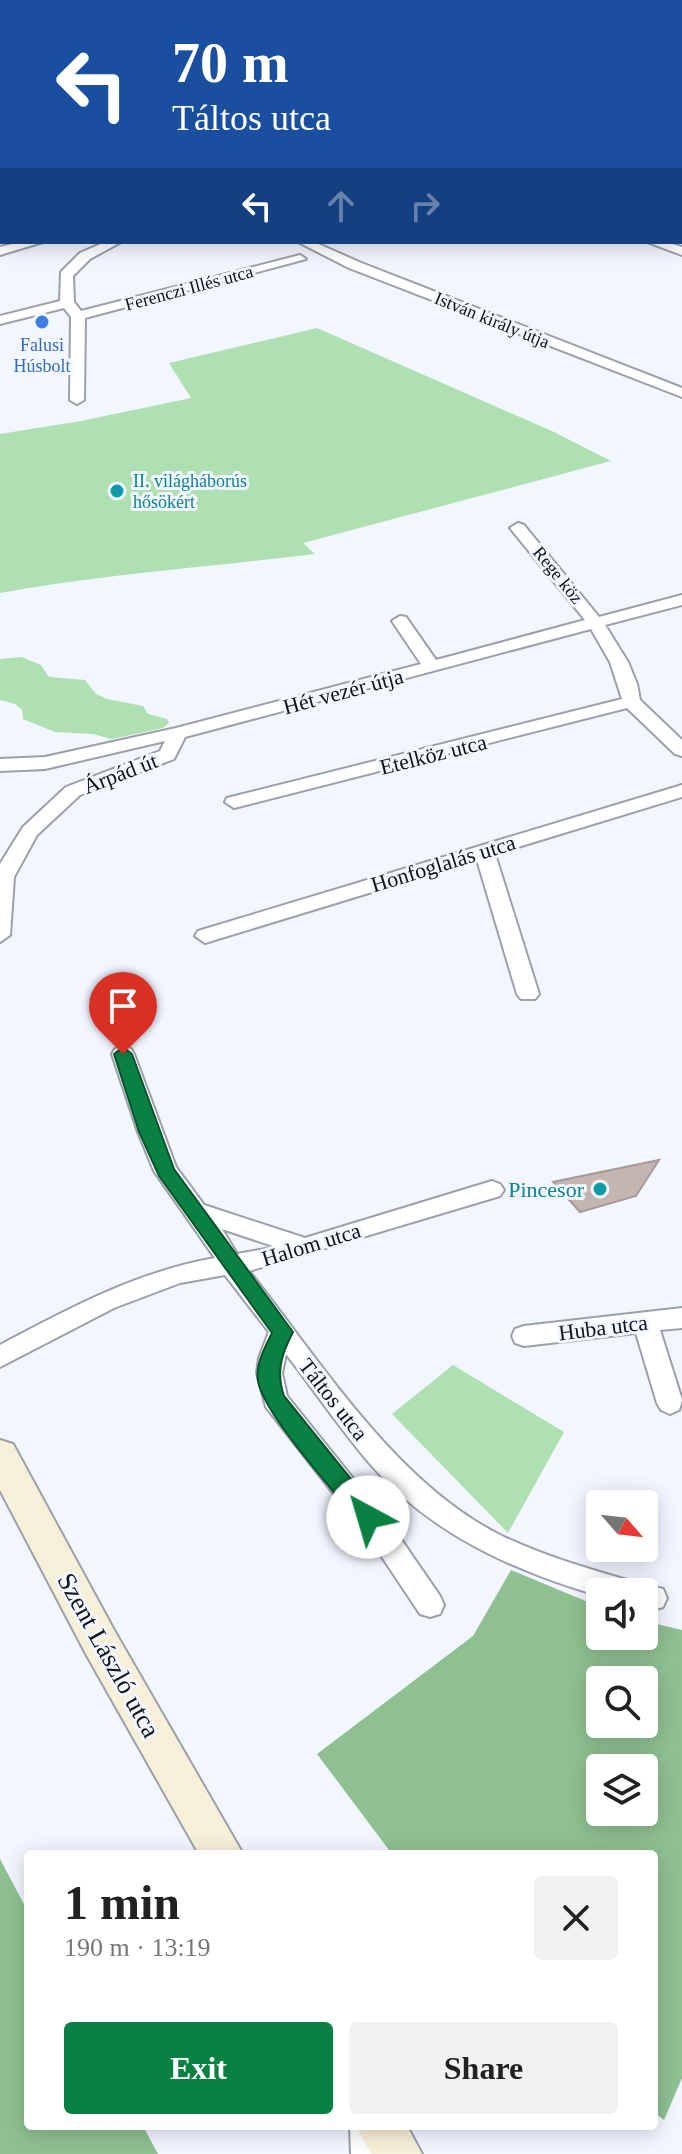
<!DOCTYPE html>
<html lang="en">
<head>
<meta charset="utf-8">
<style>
	:root { --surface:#fff; --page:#f2f2f2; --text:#222; --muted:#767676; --accent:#0b8043 }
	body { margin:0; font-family:Georgia,serif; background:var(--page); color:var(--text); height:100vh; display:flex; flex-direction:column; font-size:30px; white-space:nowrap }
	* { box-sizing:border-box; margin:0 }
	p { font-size:26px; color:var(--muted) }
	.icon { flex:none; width:44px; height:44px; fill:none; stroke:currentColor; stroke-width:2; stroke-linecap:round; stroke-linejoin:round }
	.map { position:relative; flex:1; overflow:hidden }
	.side { position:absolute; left:24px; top:1850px; width:634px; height:280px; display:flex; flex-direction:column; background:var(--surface); border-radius:8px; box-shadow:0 4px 20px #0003 }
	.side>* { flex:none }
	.top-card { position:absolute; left:0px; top:0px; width:682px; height:244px; box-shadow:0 4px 20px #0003; background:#1a4fa0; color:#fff; overflow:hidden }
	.needle { width:52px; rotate:118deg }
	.buttons { position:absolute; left:586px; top:1490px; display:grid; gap:16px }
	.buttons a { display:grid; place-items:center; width:72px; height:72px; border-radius:8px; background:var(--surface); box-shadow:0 4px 20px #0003; font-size:40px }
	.pin { position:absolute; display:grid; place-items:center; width:68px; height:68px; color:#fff; margin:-82px -34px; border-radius:50% 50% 50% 0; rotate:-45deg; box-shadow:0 0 8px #0007 }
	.pin .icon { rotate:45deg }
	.me { position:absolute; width:88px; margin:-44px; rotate:321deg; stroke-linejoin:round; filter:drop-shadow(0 0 6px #0008) }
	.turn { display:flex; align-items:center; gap:28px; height:168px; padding:0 40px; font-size:36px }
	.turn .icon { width:104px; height:104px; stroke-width:2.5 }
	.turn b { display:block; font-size:56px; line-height:68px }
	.lanes { display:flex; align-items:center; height:76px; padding:0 40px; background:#0003; justify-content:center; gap:40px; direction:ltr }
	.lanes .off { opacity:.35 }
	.round { display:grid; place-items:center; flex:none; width:84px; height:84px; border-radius:8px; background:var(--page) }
	.overview { display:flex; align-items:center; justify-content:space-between; height:136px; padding:0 40px }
	h1 { font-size:48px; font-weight:700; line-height:60px }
	.primary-button { display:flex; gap:16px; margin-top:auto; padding:16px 40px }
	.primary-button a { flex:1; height:92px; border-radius:8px; background:var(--accent); color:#fff; font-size:32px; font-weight:700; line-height:92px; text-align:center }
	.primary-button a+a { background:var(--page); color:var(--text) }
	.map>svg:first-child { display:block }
	.green { fill:#aee0b1 }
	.forest { fill:#8fc092; fill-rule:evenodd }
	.building { fill:#c2b5b2; stroke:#a79b97; stroke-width:2 }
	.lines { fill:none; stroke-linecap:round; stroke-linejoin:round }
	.street-casing { stroke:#9ca0aa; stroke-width:4 }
	.secondary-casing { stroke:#9ca0aa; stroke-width:4 }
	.street { fill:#fff; fill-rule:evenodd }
	.secondary { fill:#f7f0d9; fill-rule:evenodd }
	.route { fill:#0b8043; stroke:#07532c; stroke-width:2 }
	.shop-dot { fill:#3f7fe0; stroke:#f2f6ff; stroke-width:3 }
	.culture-dot { fill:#0f9aa8; stroke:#f2f6ff; stroke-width:3 }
	.labels { text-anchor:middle; stroke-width:6; stroke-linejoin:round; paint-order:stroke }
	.far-street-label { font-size:18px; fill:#121317; stroke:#f2f6ff }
	.far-shop-label { font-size:18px; fill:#366cbe; stroke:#f2f6ff }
	.far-culture-label { font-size:18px; fill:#0d838f; stroke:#f2f6ff; text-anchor:start }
	.street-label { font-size:22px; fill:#121317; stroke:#f2f6ff }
	.culture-label { font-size:22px; fill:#0d838f; stroke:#f2f6ff; text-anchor:end }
	.near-street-label { font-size:26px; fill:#121317; stroke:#f2f6ff }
</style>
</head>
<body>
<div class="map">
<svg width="682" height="2154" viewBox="0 0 682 2154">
	<rect width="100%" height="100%" fill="#f2f6ff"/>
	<path class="green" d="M317,328L554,432L611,461L303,543L315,554C210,567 104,574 0,593V434L81,421L191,398L169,363Z
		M22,657L41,665L49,677L85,680L96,694L107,699L143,706L148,714L167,719L169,723L163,728L112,739L93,734L55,732L23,719L22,710L15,704L0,700V659Z
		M453,1365L564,1432L508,1533L392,1414Z"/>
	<path class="forest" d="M511,1570L600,1607V1636H644V1621L682,1630V2078L664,2120L654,2112V1854H392L317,1754L473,1636ZM600,1680H644V1724H600ZM600,1768H644V1812H600Z
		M0,1859L28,1912V2126H143L158,2154H0Z"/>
	<path class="building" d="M659,1160L636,1196L580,1212L553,1182Z"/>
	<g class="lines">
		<defs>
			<path id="street" d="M50,0H60V2H50Z
				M221,0H231L232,2H222Z
				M0,47H2V53H0Z
				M0,82H2V88H0Z
				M680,141H682V149H680Z
				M0,210H2V218H0Z
				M21,242H43L0,255V247Z
				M105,242H121L90,259L73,276L74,302L81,311L300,255L306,259L85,318L84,400L77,404L70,400L71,317L64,308L0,324V316L60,301L61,272L80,253Z
				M298,242H314L359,262L682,388V397L349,268Z
				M647,242H666L682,247V255Z
				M518,523L524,525L599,617L682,595V605L605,625L628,662L637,684L640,700L682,740V756L675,754L627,708L234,808L225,802L227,798L622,699L610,662L591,629L185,737L174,759L80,795L37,835L14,877L10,935L0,942V864L23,827L66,787L160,751L165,741L45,769L0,771V759L45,757L176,728L421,664L392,621L400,616L406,617L436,660L585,620L510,528Z
				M682,785V797L495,854L539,994L535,999H521L517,994L477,860L205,943L195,936L198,931Z
				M123,1046L131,1049L134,1054L176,1167L204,1205L305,1238L492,1181L500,1184L504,1190L500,1196L249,1271C321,1362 395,1482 500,1535C541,1555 583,1567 627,1580L638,1586L644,1584L663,1589L667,1598L663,1607L653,1610L644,1608V1592H600V1596C514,1571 431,1534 371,1465C341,1430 314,1390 286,1354L282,1373L287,1396L396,1532L440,1596L444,1605L440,1614L430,1617L420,1614L376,1548L266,1407L257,1373L259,1358L269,1332L225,1275L180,1283L114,1308L0,1367V1345C70,1308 136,1272 215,1258L154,1171L138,1132L112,1054L115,1049ZM222,1229L276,1247L237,1254Z
				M682,1308V1328L660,1330L682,1400L679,1410L670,1414L661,1410L657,1403L636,1333L524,1346L515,1343L512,1336L515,1329L524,1326Z
				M350,2126H384L385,2154H351Z"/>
			<path id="secondary" d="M0,1440L13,1444L114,1630L243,1854H199L86,1654L0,1490Z
				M356,2126H407L422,2154H371Z"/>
		</defs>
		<use href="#street" class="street-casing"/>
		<use href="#secondary" class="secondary-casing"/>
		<use href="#street" class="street"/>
		<use href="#secondary" class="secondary"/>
	</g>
	<path class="route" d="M123,1047L132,1054L174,1169L293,1332C281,1355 276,1372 284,1396L376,1510L379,1517L376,1524L368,1527L360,1524C336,1493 264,1415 258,1381C255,1365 265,1347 272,1333L159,1176L139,1132L114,1054Z"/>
	<circle class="shop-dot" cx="42" cy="322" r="8"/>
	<g class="culture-dot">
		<circle cx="117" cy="491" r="8"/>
		<circle cx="600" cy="1189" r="8"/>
	</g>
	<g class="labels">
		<g class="far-street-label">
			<text transform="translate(189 288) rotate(-15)" y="6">Ferenczi Illés utca</text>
			<text transform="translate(492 320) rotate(22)" y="6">István király útja</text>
			<text transform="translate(558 575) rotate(51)" y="6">Rege köz</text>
		</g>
		<g class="far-shop-label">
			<text x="42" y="351">Falusi<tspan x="42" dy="21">Húsbolt</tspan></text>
		</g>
		<g class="far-culture-label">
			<text x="133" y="487">II. világháborús<tspan x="133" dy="21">hősökért</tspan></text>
		</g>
		<g class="street-label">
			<text transform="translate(343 691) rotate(-15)" y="8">Hét vezér útja</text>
			<text transform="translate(433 754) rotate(-14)" y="8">Etelköz utca</text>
			<text transform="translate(120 773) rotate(-21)" y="8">Árpád út</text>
			<text transform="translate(443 863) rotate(-17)" y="8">Honfoglalás utca</text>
			<text transform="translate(311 1244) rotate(-17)" y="8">Halom utca</text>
			<text transform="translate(603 1327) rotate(-7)" y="8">Huba utca</text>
			<text transform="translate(334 1399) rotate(52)" y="8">Táltos utca</text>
		</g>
		<g class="culture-label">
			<text x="584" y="1197">Pincesor</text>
		</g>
		<g class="near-street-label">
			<text transform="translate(109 1655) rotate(61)" y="9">Szent László utca</text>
		</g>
	</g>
</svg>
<div class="buttons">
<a><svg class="needle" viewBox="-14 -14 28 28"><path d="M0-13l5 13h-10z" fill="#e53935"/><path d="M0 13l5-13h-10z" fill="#767676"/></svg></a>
<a><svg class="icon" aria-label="sound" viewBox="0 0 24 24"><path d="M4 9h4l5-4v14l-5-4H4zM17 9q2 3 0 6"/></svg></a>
<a><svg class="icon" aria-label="search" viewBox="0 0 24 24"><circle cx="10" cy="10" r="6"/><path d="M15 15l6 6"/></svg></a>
<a><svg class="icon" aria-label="layers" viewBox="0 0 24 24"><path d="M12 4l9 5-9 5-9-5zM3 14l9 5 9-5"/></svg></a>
</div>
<div class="pin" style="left:123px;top:1054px;background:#d93025"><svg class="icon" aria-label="arrive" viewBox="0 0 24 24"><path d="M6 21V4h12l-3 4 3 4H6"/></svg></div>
<svg class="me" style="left:368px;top:1517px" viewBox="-20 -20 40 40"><circle r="19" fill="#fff"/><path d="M0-13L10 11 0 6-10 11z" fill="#0b8043"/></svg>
<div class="top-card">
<div class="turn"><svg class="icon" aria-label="left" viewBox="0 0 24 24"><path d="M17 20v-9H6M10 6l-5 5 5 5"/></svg><div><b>70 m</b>Táltos utca</div></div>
<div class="lanes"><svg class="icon" aria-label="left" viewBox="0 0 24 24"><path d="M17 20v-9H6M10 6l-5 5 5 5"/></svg><svg class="icon off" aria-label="ahead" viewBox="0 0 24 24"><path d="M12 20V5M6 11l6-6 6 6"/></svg><svg class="icon off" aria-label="right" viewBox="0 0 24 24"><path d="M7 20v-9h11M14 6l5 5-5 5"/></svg></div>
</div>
<section class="side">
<div class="overview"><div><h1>1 min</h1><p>190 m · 13:19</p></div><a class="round"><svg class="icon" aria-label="close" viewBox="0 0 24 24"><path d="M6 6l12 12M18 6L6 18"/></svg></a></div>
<div class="primary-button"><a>Exit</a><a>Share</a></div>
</section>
</div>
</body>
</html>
